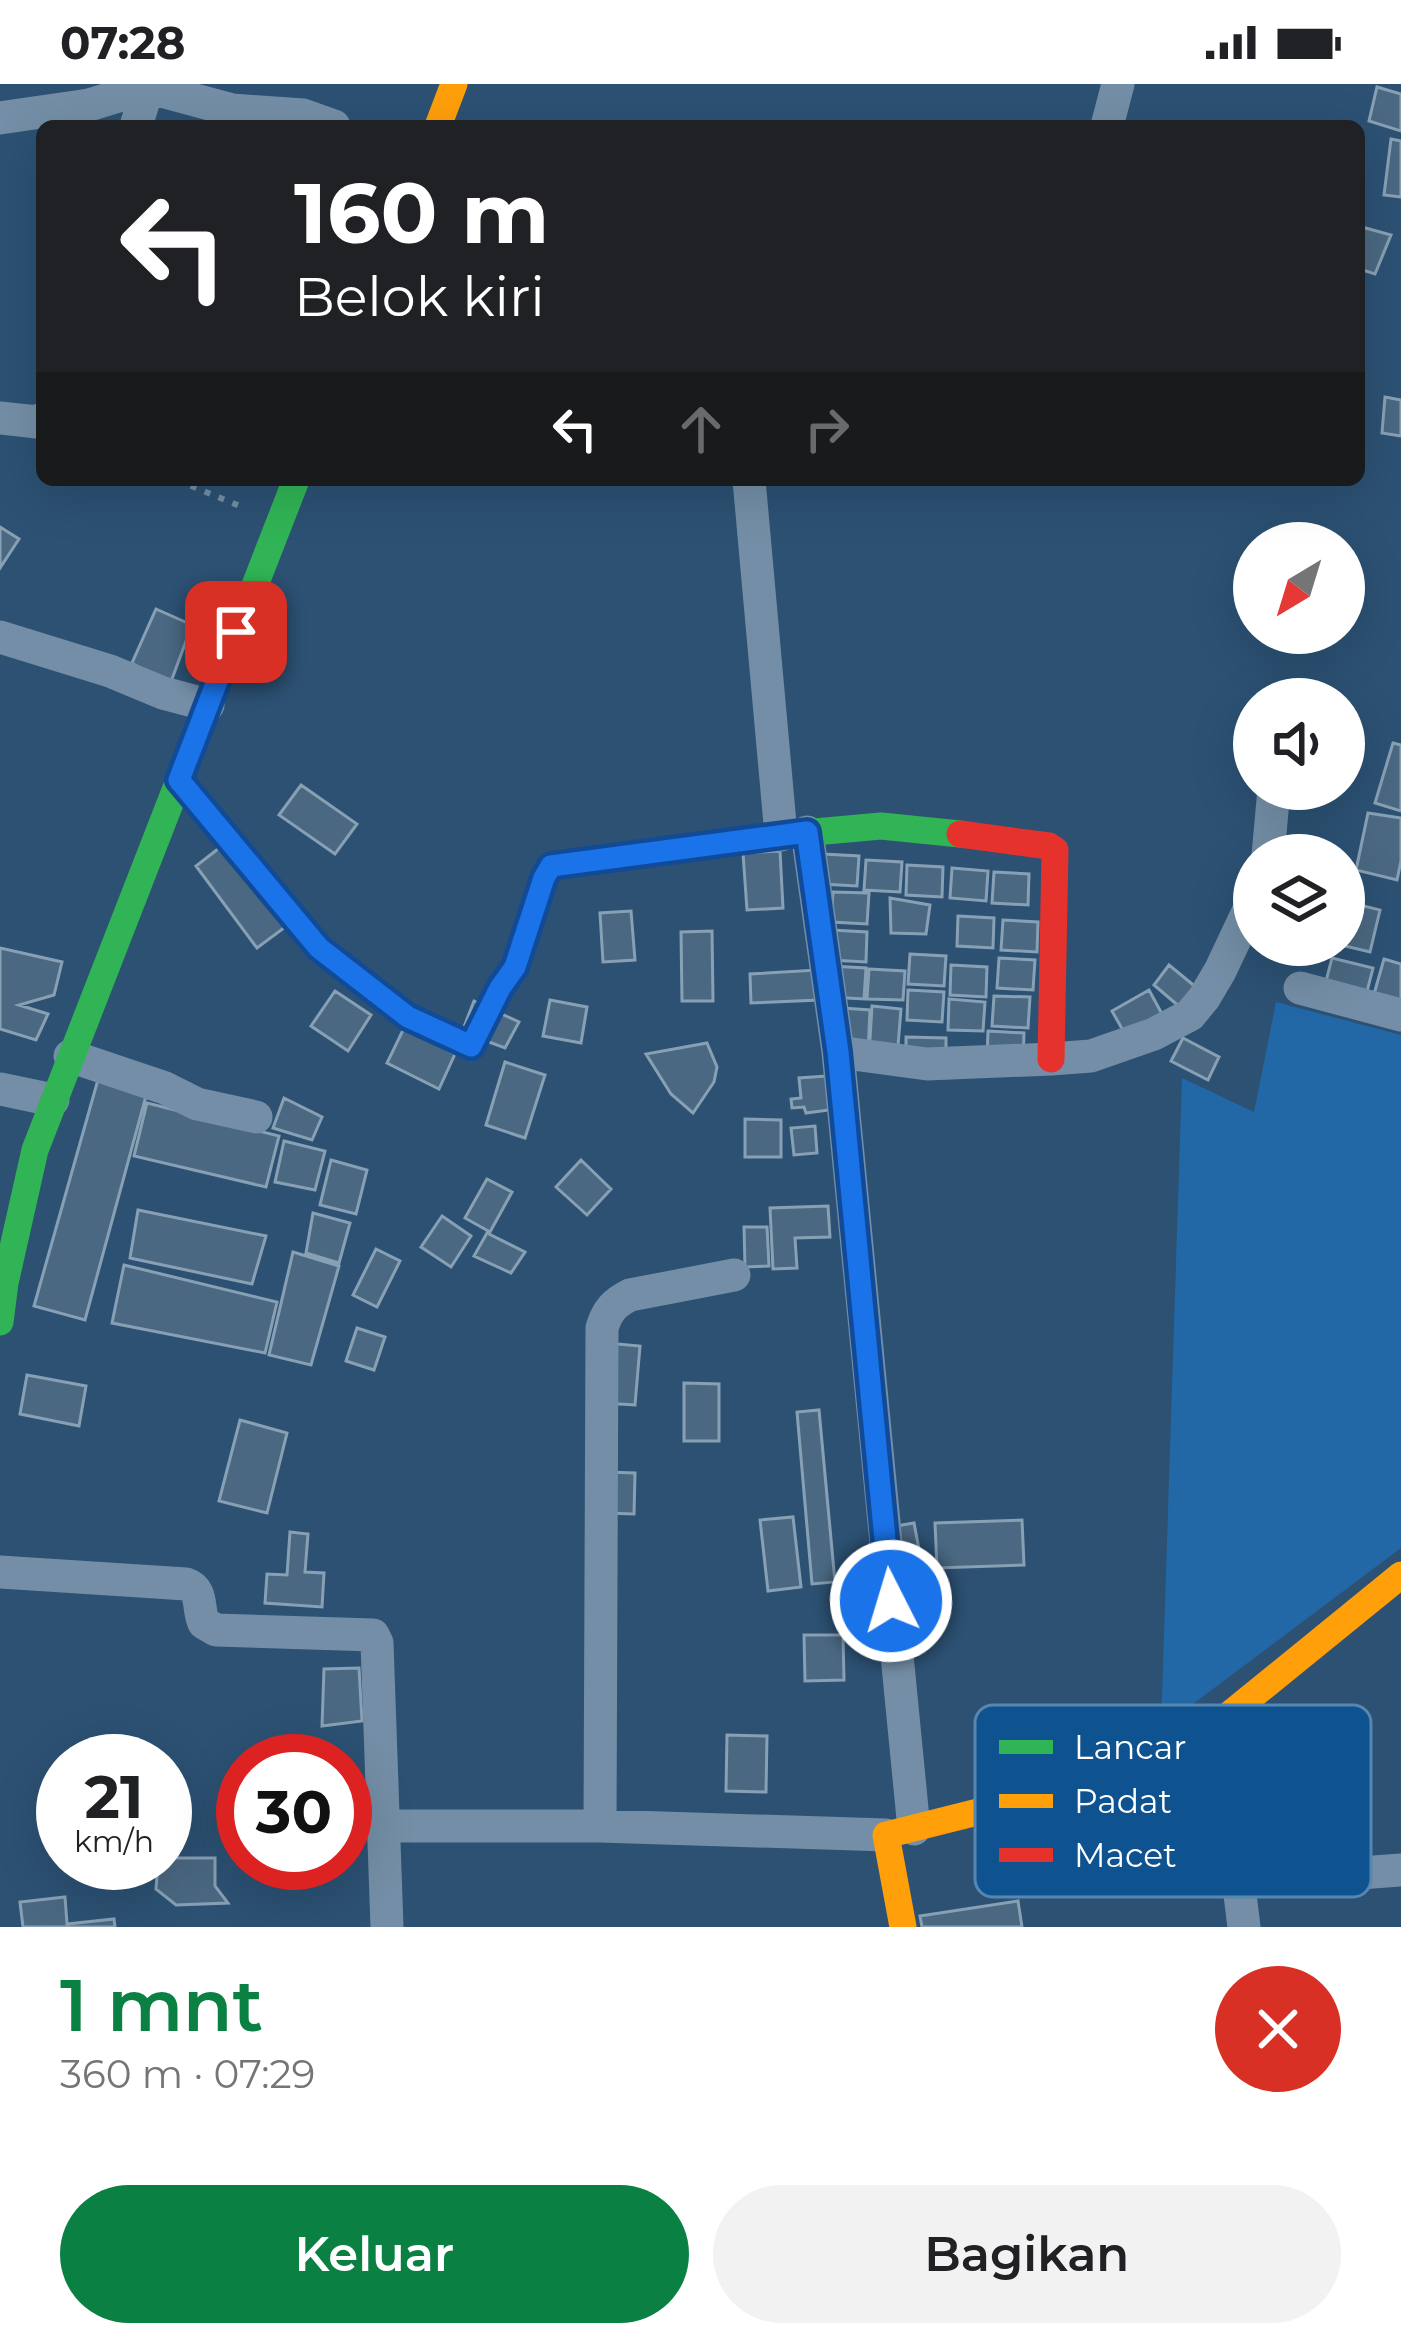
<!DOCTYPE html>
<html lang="id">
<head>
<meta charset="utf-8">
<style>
	:root { --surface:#fff; --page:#f2f2f2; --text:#202124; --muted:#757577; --accent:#0b8043 }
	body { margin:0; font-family:Montserrat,sans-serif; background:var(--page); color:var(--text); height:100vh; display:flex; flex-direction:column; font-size:45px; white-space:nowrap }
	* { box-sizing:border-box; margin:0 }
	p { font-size:39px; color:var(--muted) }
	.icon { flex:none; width:66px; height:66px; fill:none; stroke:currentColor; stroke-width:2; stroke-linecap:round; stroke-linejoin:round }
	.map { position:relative; height:1843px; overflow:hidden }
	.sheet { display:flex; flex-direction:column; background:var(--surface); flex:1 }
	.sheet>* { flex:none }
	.guide { position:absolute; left:36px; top:36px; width:1329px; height:366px; border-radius:18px; box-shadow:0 12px 48px #0002; background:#202124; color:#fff; overflow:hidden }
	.needle { width:78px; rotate:218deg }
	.buttons { position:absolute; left:1233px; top:438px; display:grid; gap:24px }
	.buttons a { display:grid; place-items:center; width:132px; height:132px; border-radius:50%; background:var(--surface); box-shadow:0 12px 48px #0002; font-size:60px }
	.speed { position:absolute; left:36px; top:1650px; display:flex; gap:24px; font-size:60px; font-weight:700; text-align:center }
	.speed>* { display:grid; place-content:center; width:156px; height:156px; border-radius:50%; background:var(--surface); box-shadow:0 12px 48px #0002; line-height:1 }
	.speed small { font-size:30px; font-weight:400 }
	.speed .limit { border:18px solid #d22; background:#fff; color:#111 }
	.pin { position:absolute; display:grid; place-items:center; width:102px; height:102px; color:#fff; margin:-51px; border-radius:24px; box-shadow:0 6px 18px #0006 }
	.me { position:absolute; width:132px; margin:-66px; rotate:355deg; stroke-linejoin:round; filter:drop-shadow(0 0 9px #0008) }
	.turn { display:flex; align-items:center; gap:42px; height:252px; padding:0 60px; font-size:54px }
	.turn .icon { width:156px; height:156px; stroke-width:2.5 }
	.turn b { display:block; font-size:84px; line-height:102px }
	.lanes { display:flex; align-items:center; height:114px; padding:0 60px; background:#0003; justify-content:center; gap:60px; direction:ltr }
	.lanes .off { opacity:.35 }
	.round { display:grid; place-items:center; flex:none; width:126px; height:126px; border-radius:63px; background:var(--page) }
	.summary { display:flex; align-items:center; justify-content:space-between; height:204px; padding:0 60px }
	h1 { font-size:72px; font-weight:600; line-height:90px; color:var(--accent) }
	.button { display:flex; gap:24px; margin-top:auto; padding:24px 60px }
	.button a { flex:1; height:138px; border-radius:72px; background:var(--accent); color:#fff; font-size:48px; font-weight:600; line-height:138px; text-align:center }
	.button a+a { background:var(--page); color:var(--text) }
	.status { display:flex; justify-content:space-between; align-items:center; height:84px; padding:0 60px; background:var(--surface); direction:ltr }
	.status svg { height:33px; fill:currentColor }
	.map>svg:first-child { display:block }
	.green { fill:#2268a7 }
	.building { fill:#4a6882; stroke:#88a0b4; stroke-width:3 }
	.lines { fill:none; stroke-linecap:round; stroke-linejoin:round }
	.path { stroke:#738ea6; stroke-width:6; stroke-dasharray:6 9; stroke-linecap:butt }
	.street { stroke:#738ea6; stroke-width:33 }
	.fast { stroke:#30b455; stroke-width:27 }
	.slow { stroke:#ff9f0a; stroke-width:27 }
	.jam { stroke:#e5322d; stroke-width:27 }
	.route-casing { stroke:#114b97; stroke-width:30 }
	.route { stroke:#1a73e8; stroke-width:21 }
	.key { fill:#0f5290; stroke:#5786b1; stroke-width:3 }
	.key-label { font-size:33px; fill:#fff }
</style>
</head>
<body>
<div class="status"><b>07:28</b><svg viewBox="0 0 49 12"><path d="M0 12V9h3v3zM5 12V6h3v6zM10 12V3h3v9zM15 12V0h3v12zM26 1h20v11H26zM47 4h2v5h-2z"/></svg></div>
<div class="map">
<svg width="1401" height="1843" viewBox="0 0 1401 1843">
	<rect width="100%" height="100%" fill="#2c5173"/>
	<path class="green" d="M1276,918L1401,951V1464L1161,1644L1182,994L1254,1028Z"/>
	<path class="building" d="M1377,3L1401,10V47L1369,37Z
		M1391,55L1401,57V113L1384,111Z
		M1362,143L1391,151L1375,190L1359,185V150Z
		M1385,313L1401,316V352L1382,349Z
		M0,443L19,455L0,484Z
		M156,525L192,541L169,603L132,579Z
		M1393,659L1401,661V727L1375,719Z
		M301,701L357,740L335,770L279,731Z
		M1368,729L1401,734V777L1397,796L1356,786Z
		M227,758L288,841L257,864L196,782Z
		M780,767L783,824L747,826L743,769Z
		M823,770L859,772L857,802L821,800Z
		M866,776L902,778L900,808L864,806Z
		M907,781L943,783L942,813L906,811Z
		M952,784L988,787L986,817L950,814Z
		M994,788L1029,790L1028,821L992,819Z
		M833,808L869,809L867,840L831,838Z
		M890,814L930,821L926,850L891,849Z
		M1344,817L1380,826L1370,868L1341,861H1344Z
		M631,827L635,876L603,878L600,829Z
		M958,832L994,834L993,864L957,862Z
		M1003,836L1038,838L1037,868L1001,866Z
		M831,846L867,848L866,878L830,876Z
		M712,847L713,917H682L681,848Z
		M0,864L62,878L54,911L19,921L48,930L36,956L0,945Z
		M910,870L946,872L944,902L908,900Z
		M999,874L1035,876L1033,906L997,904Z
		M1332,874L1373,884L1364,919L1323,909Z
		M1384,875L1401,880V917H1372Z
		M951,881L987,883L986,913L950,911Z
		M1169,881L1197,904L1181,924L1154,901Z
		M830,882L866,884L864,915L829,913Z
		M869,885L905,887L903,916L867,915Z
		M817,886L819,916L751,919L750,890Z
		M908,906L944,908L942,938L907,936Z
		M1149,906L1162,930L1125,950L1112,927Z
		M335,907L371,931L348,967L311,942Z
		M994,912L1030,913L1028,944L992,942Z
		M949,915L985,918L983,947L948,946Z
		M550,916L587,923L581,959L543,952Z
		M474,917L519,938L505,964L462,948Z
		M872,922L901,925L897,974L869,972Z
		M842,924L870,926L868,969L840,967Z
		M404,944L455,970L439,1005L387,979Z
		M988,947L1024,949L1023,979L987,977Z
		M906,953L946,954V979L906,978Z
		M1183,954L1219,973L1208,996L1171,977Z
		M707,959L717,983L714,998L693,1029L671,1010L646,970Z
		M505,978L545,991L525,1054L486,1041Z
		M101,985L149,1001L85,1236L34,1222Z
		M826,992L829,1026L806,1029L804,1023L792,1024L791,1015L801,1014L799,994Z
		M284,1014L322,1033L312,1056L273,1044Z
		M147,1019L279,1052L266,1103L134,1072Z
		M745,1035L781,1036V1073H745Z
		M815,1042L817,1069L794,1071L791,1044Z
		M284,1057L325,1067L315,1106L275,1098Z
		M331,1076L367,1086L356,1130L320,1121Z
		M581,1076L611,1105L587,1131L556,1103Z
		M487,1095L512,1108L490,1148L465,1134Z
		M828,1122L830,1153L795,1154L797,1184L773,1185L770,1124Z
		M138,1126L266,1152L252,1200L130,1174Z
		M313,1129L350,1139L339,1179L306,1169Z
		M442,1132L471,1152L451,1183L421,1163Z
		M744,1143H767L769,1182L745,1183Z
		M487,1149L525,1168L511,1189L474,1172Z
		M376,1165L400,1177L377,1223L353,1211Z
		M293,1168L339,1182L311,1281L269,1271Z
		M124,1181L277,1218L265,1269L112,1239Z
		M357,1244L385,1253L374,1286L346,1277Z
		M607,1259L640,1262L635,1321L603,1319Z
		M27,1291L86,1302L79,1342L20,1330Z
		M684,1299L719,1300V1357H684Z
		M819,1326L835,1498L812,1500L797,1328Z
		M240,1336L287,1349L267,1429L219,1417Z
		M606,1388L635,1389L634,1430L605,1429Z
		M793,1433L801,1503L768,1507L760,1436Z
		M1022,1436L1024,1481L937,1484L935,1439Z
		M914,1439L925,1497L889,1496L890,1443Z
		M290,1448L308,1450L305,1488L324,1489L322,1523L265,1519L267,1490L287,1491Z
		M804,1551H843L844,1596L805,1597Z
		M359,1584L362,1637L322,1642L324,1585Z
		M727,1651L767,1652L766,1708L726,1707Z
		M165,1774H215V1802L228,1819L176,1821L156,1805L158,1779H165Z
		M65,1813L67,1840L114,1835L115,1843H23L20,1818Z
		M1018,1817L1022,1843H922L920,1832Z"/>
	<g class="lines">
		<path class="path" d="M177,396L242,423"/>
		<path class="street" d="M136,0L232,26L303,31L334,42
			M0,34L89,21L148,3
			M136,42L148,3
			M1107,42L1118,0
			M0,334L37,338L42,335
			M749,396L781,751
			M0,553L110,587L163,609L208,621
			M807,748L838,968L914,1745
			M1268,771L1274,705
			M1300,904L1401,931
			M838,968L927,980L1051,975L1091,972L1154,950L1190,931L1204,914L1220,887L1254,815
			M70,972L165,1004L197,1020L256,1033
			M0,1005L53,1016
			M0,1488L186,1500C204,1506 197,1525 204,1539L216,1546L373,1551L377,1559L387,1843
			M1219,1639L1244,1843
			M384,1742H600L886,1751
			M600,1742L602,1244C607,1227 614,1219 630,1211L734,1191
			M1238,1798L1401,1786"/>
		<path class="fast" d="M179,696L319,864L408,933L471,962L499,904L515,883L544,794L551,782L781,751L881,742L960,750
			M0,1238L5,1199L35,1066L296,396"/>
		<path class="slow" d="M438,42L454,0
			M903,1843L886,1751L1081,1702L1156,1672L1219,1639L1401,1491"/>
		<path class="jam" d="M960,750L1049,762L1055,766L1051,975"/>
	</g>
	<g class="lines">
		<defs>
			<path id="route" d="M236,548L179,696L319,864L408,933L471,962L500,904L515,883L544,794L551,782L807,748L838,968L891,1517"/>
		</defs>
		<use href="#route" class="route-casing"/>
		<use href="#route" class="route"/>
	</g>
	<rect x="975" y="1621" width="396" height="192" rx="18" class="key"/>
	<rect x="999" y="1656" width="54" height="14" fill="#30b455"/>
	<rect x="999" y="1710" width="54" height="14" fill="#ff9f0a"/>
	<rect x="999" y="1764" width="54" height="14" fill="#e5322d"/>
	<g class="key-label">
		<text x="1074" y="1675">Lancar</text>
		<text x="1074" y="1729">Padat</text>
		<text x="1074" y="1783">Macet</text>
	</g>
</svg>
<div class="buttons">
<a><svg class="needle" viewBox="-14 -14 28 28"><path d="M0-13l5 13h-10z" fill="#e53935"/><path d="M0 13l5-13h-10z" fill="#757577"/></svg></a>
<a><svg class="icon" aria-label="sound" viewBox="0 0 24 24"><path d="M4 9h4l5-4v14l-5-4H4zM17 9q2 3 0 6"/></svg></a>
<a><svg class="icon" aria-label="layers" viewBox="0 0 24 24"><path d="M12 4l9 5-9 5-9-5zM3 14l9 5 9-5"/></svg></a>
</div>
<div class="speed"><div>21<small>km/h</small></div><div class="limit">30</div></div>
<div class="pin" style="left:236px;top:548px;background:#d93025"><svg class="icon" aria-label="arrive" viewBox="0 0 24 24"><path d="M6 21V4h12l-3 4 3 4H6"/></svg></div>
<svg class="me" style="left:891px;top:1517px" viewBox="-20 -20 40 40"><circle r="17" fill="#1a73e8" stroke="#fff" stroke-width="3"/><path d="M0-11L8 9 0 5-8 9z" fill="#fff"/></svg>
<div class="guide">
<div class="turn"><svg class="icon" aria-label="left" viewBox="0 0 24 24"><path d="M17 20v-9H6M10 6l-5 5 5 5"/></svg><div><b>160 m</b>Belok kiri</div></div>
<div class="lanes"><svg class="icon" aria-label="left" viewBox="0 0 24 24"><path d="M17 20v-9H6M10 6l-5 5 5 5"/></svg><svg class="icon off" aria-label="ahead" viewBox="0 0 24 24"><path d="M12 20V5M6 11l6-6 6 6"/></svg><svg class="icon off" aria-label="right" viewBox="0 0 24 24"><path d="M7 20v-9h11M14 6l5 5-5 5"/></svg></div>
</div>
</div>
<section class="sheet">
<div class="summary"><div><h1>1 mnt</h1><p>360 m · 07:29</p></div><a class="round" style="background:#d93025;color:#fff"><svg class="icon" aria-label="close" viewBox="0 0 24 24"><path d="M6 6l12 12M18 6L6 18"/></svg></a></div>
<div class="button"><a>Keluar</a><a>Bagikan</a></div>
</section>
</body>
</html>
